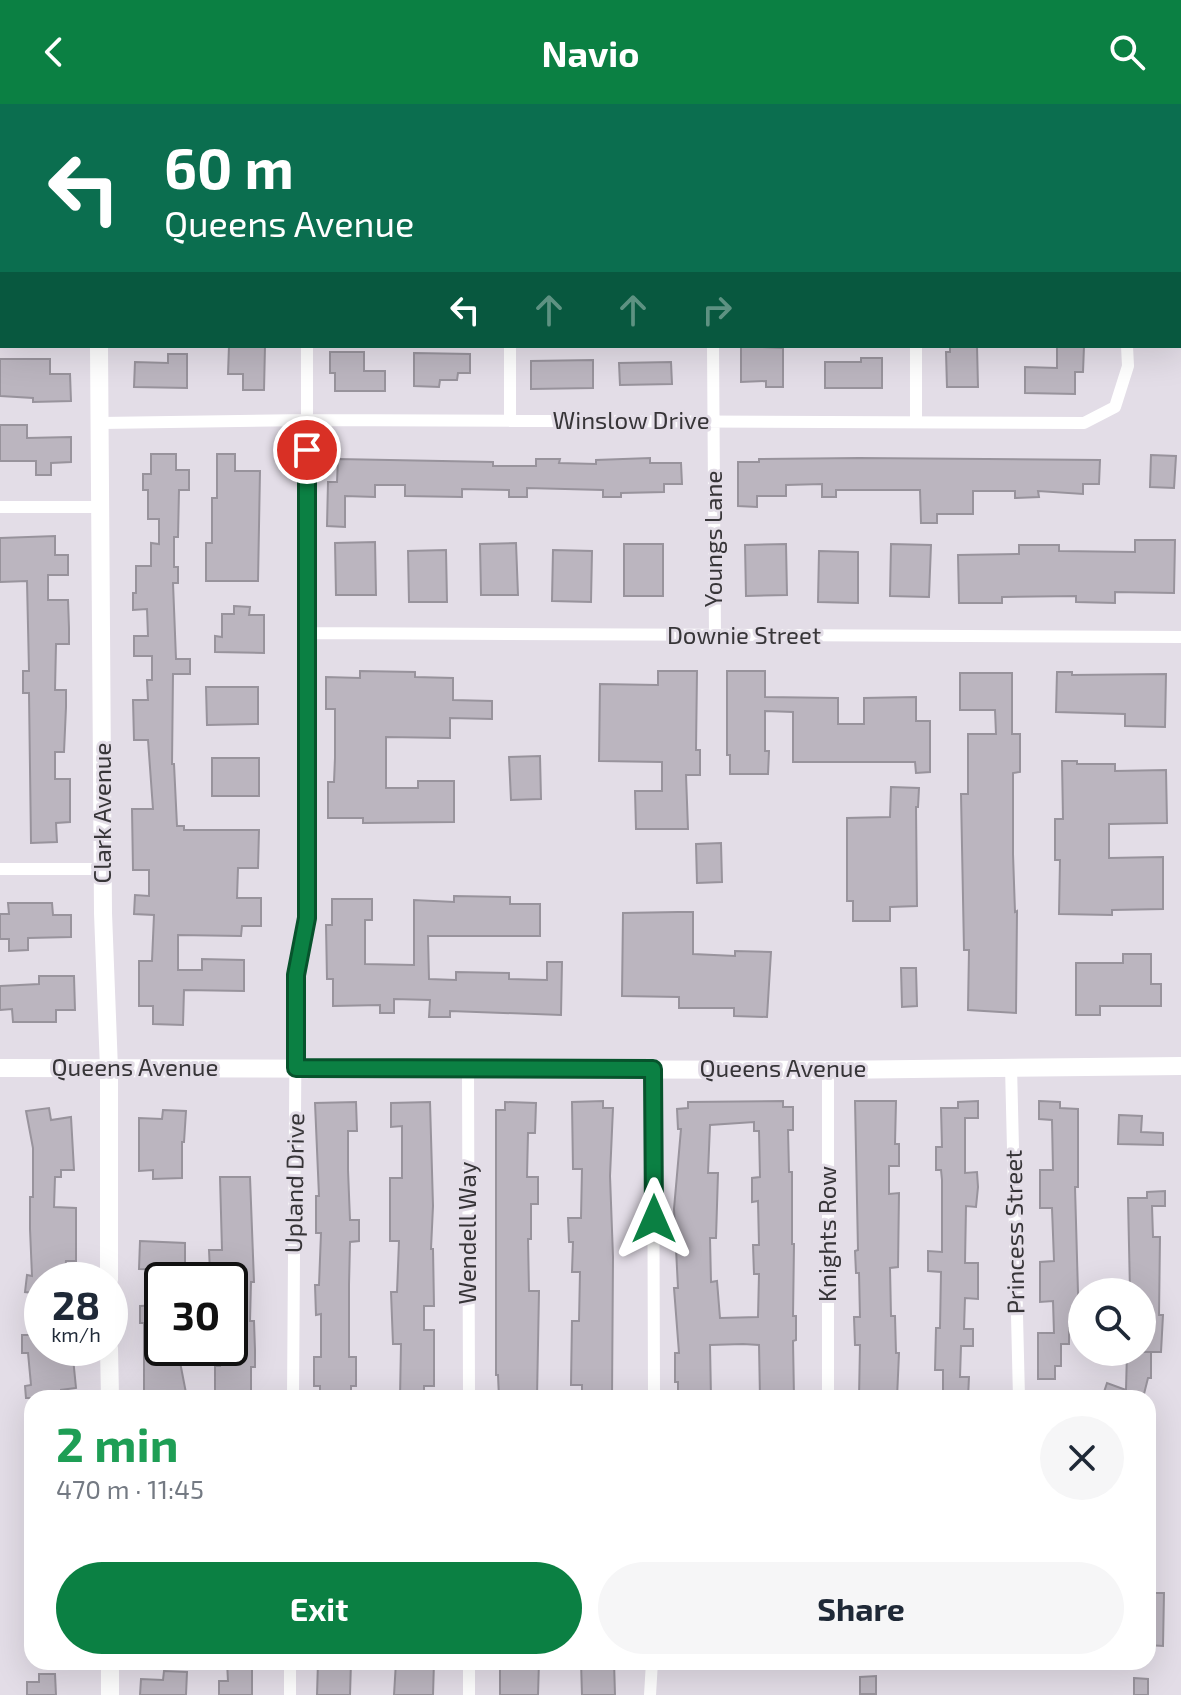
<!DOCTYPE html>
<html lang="en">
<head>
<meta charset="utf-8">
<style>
	:root { --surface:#fff; --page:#f6f6f7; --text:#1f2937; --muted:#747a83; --accent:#0b8043 }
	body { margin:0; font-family:"Exo 2",sans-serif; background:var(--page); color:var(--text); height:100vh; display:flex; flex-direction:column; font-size:30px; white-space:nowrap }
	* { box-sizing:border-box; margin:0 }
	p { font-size:26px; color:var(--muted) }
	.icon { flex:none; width:44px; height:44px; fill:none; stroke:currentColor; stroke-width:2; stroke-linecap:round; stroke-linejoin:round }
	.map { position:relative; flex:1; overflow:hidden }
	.drawer { position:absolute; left:24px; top:1286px; width:1132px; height:280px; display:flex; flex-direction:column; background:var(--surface); border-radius:24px; box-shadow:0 8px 32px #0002 }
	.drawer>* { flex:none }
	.banner { position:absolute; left:0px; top:0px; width:1182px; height:244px; box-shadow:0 8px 32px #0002; background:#0b6e4f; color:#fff; overflow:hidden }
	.buttons { position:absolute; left:1068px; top:1174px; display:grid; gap:16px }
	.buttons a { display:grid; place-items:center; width:88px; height:88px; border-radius:50%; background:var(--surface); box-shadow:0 8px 32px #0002; font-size:40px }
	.speed { position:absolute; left:24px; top:1158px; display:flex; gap:16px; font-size:40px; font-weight:700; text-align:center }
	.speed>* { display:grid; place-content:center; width:104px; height:104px; border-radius:50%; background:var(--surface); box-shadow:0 8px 32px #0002; line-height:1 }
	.speed small { font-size:20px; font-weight:400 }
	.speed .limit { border:4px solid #111; border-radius:12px; background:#fff; color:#111 }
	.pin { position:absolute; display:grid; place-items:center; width:68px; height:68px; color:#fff; margin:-34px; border:4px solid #fff; border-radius:50%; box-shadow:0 2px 8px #0007 }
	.me { position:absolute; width:88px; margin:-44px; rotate:0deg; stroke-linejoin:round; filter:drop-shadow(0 0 6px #0008) }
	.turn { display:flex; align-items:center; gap:28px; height:168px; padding:0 32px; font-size:36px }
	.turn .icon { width:104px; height:104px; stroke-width:2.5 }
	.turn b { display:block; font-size:56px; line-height:68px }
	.lanes { display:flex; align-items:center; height:76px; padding:0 32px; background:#0003; justify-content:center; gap:40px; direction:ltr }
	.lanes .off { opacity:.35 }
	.round { display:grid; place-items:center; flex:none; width:84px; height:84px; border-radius:42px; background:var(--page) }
	.summary { display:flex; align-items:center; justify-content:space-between; height:136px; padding:0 32px }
	h1 { font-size:48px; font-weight:700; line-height:60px; color:#1e9e55 }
	.action { display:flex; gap:16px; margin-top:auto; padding:16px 32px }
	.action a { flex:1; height:92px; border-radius:48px; background:var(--accent); color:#fff; font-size:32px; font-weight:700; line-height:92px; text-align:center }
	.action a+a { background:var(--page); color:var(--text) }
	header { display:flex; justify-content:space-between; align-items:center; height:104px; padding:0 32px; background:var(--accent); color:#fff; font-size:36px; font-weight:700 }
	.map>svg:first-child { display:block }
	.building { fill:#bbb5bf; stroke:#98939c; stroke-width:2; fill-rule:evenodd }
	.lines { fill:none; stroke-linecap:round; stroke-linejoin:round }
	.street { stroke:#fff; stroke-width:12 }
	.secondary { stroke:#fff; stroke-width:18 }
	.route-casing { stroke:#07532c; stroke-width:20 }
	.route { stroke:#0b8043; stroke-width:14 }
	.labels { text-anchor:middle; stroke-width:6; stroke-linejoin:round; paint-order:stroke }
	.street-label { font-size:24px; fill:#373538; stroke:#e3dde7 }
</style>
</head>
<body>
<header><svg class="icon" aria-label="back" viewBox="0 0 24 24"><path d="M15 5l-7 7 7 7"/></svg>Navio<svg class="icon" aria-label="search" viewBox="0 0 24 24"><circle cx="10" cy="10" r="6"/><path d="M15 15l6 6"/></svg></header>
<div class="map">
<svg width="1181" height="1591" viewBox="0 0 1181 1591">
	<rect width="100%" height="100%" fill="#e3dde7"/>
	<path class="building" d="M229,242H265L264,286H243V270H228Z
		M741,242L783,244V283H766V277L741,278Z
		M950,242H977L978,283H947L946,248H950Z
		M1057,242H1084L1083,268H1075V290L1025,289V263L1057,264Z
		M330,248H364V267H385V287H335V269H330Z
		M414,249L470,250V269H458L457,276H440L439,283L414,282Z
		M168,250H187V284L134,283L135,258L168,259Z
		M861,254H882V284H825V258H861Z
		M0,255H50V270H70L71,297L33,298V294L0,292Z
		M593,256V284L531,285V257Z
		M671,258L672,280L620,281L619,259Z
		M0,321H27V334L71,333V358L51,359V371H36V357H0Z
		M151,350H176V366H189V386H179L178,433H174V463H178V479H173L176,555H190V570H173L172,660H174L177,722H184V726H259L258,764H238L237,794H261V822H242L241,832L178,831V866H202V855L244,856V887L184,886L183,921L153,920V902H139V857H152L154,811L134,810L135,791L149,792V766H133L132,705H153L148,636H134L133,596H148L147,576H152V552H134V532H148L147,505L133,506V489H136V462H151V439L159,440V415H148V386H143V370H151Z
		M217,350H235V367H260L258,477H206V439H212V394H217Z
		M1151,351L1176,352L1174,384L1150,383Z
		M650,354V359H681L682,380H664V388L621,389V393H603V386L527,384V393H509V386L462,385V393L405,392V381H375V393L345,392V423L327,422L328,378H337L338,355L493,358V362H536V355H560L559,359L596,360V356Z
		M859,354L1100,356L1099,380H1083V390L1038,387L1039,393L1015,394V387H973V410H937V419H921L920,386H836V393H822V380L786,381V392H757V403L738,402V358H759V355Z
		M55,432V451H68V471H48V496H68L69,524V540H56L55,586H66V603L64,648H55V675H70V718L56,719L57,738L31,739L29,589H23V567H29L27,477L0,478V434Z
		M1135,436H1175L1174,489L1115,488V499L1076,498V492L1002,493V499H959L958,451L1019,450V441H1059V447L1135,448Z
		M375,438L376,491H336L335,439Z
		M516,439L518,491H481L480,440Z
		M624,440H663V492H624Z
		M786,440L787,491L746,492L745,441Z
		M891,440L931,441L929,493L890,492Z
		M446,446L447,498H409L408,447Z
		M553,446L592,447L591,498L552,497Z
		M819,447L858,448V499L818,498Z
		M234,502L250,503L249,511H264V549L215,548V532L222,533V510H234Z
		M360,567L415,568V573L453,574V596L492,597V615L450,614V634L386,633V684H418V677H454V718L363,719V714H328V678H334L335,654V605H326V573L360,574Z
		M658,567H697L696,646H700V671H686L688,725H636L635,687H662V658L599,657L600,580L658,581Z
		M727,567H765V593L838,594V620H864V594L916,593V617H930V668L916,669L915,658H793V608L765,607V647H769L768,670H730V651H727Z
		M1057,568H1072V571L1166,570L1165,623L1125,622V610L1056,608Z
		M960,569H1012V630H1020V668L1013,669V750L1015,808L1017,807L1016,909L968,906L969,846H964L961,690H968V630H996L995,606H960Z
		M206,583H258V620L207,621Z
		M540,652L541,695L511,696L509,653Z
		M212,654H259V692H212Z
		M1062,657H1077V660H1115V667L1166,666L1167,719L1109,720V754L1163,753V805L1112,806V811L1059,810L1060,756H1055V715H1063Z
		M891,683L919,684L918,703H916L917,802L890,803V817H853V797H847V714L890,713Z
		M721,739L722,778L697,779L696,740Z
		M454,792L510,793V800H540V832H428L429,875L456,876V868L509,869V875L547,876V858H562L561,911L450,907V913H429L430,896L394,895V909H380V901L333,902V875H327L326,821H332V795H372V816H365V860L414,861V796L454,798Z
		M8,799H52L53,811H71V833L28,834V846L9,847V835H0V810H9Z
		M678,808H693V850L735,852V847L771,848L767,913L734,912V904H679V893L622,892L623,809Z
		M1123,850H1151V880H1161V902H1100V911H1076V859H1123Z
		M901,864H916L917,902L902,903Z
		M39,872H74L75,906H56V918H13L12,905L0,906V882L39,880Z
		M603,997V1004H613L610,1072L613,1153L612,1294H582V1281H571L572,1217H579L580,1168H572L573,1138H569L568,1114H581L582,1065H573L572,998Z
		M783,997V1003H793V1026H788L789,1068H792V1140H794L793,1212H796V1236L793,1237L794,1294H760L759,1241L743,1240L710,1241L711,1294H678V1278H675V1249H679L674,1184H678L674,1105L681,1025H678L677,1005L688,1004V998ZM754,1018V1027H759L760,1073L752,1074V1098L758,1097L759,1141H753L754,1170H759L758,1213L720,1214L717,1177L711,1178L710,1134H716L718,1069H708L710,1021Z
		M855,997H896L895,1040H899V1062H889V1090L899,1089L898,1163L890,1164L891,1212H895L896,1249H899L897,1294H859L860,1241H855L854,1213H860L859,1169H856L855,1147L858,1146Z
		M978,997V1014H965V1069L977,1068L978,1083L976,1103L966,1102L965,1159H978V1195L965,1194L964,1225H973V1242H961L960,1273H969L968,1294H943V1266H935L936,1224H940L941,1168L928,1167V1147L942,1148V1076L941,1066H936V1043H942L941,1004H958V998Z
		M1039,997L1060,998V1004L1078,1005V1083H1075L1079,1224H1069V1240H1061V1262H1055V1275H1038V1229H1054L1053,1197L1040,1198V1158L1054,1157L1052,1104H1040V1066H1053L1052,1016L1039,1015Z
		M356,998L357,1027H348V1066L350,1116H359V1137L350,1138L349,1181V1253H356V1282H351V1294H320V1282H314V1253H321V1210L316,1211L315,1181H319L321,1129H316V1092H319L315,999Z
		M430,998L433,1102L431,1145H433L434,1202H424V1226H434V1282H424V1294H400L401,1240H393L391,1188H397L399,1137H390V1074H402V1022L391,1023V999Z
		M505,998L536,999L535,1029H528L527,1073H538V1100H531V1135H528L529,1187H539L537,1294H499L498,1271H496V1006H505Z
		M49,1004L51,1016L71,1013L74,1066H61V1073H55L54,1103L76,1104V1157H66L64,1176H42V1190L25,1188L27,1171L32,1172L30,1125V1093H33V1044L26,1007Z
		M163,1006L186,1007L184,1038H182V1074L153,1075V1066L139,1067V1014L162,1015Z
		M1119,1011L1142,1012L1141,1028L1163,1029V1041L1118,1040Z
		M220,1073H250L254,1178H251L250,1217H254L255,1246V1263H251V1294H215V1262H220V1244H230V1168H210L209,1146H222Z
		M1165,1087V1102H1152L1153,1133H1160L1159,1211H1163L1161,1248H1142V1188H1130L1128,1094H1147V1088Z
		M140,1137L185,1139V1163H171V1166L139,1165Z
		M162,1201V1244H184V1258H180L187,1294H144V1219H140V1202Z
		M22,1231H42V1244H72L76,1284L61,1286V1294H26L25,1282L31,1281L28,1249H22Z
		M1127,1248H1151V1274H1148L1143,1294H1102L1107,1279L1126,1286Z
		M1148,1489H1164L1163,1542L1148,1541Z
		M227,1558H252V1591H219V1577H228Z
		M318,1558H351L350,1591H317Z
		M396,1558H434L433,1591H394Z
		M500,1558H539L538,1591H500Z
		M581,1558H614L615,1591H582Z
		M164,1567L187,1568L186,1591H140L141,1575L163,1576Z
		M39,1570H55L56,1591H27V1578H39Z
		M876,1572V1590H860V1573Z
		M1134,1574L1148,1575V1591H1134Z"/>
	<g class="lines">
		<path class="street" d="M307,0V2
			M509,0V2
			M712,0V2
			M915,0V2
			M1127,0V2
			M1180,96H1181
			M0,223H2
			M510,242V317
			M713,242L715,532
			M916,242V318
			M101,319L307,316L1084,319L1115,303L1128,262L1127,242
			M0,403H101
			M307,529L1181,533
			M0,765H103
			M1011,962L1019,1294
			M468,964L469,1294
			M653,965L654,1294
			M828,966V1294
			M293,1294L296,871L307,814V242
			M469,1558V1591
			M290,1591V1558
			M650,1591L652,1558"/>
		<path class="secondary" d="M99,2V0
			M99,242L103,809L109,965V1176
			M0,964L828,966L1181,962
			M109,1244L110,1294
			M110,1558V1591"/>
	</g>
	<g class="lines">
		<defs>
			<path id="route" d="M307,346V814L296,871V964L653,965L654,1115"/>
		</defs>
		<use href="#route" class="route-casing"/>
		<use href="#route" class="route"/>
	</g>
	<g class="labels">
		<g class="street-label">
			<text x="631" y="325">Winslow Drive</text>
			<text transform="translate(714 435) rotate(-90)" y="8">Youngs Lane</text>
			<text x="744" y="540">Downie Street</text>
			<text transform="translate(103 709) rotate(-90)" y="8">Clark Avenue</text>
			<text x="135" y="972">Queens Avenue</text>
			<text x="783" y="973">Queens Avenue</text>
			<text transform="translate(295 1079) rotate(-89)" y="8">Upland Drive</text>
			<text transform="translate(1015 1128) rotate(-91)" y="8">Princess Street</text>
			<text transform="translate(468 1129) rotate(-90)" y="8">Wendell Way</text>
			<text transform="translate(828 1130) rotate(-90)" y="8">Knights Row</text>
		</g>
	</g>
</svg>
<div class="buttons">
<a><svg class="icon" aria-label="search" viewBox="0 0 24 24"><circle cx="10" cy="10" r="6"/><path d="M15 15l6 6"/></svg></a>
</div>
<div class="speed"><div>28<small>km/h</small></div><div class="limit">30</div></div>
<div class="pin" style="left:307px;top:346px;background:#d93025"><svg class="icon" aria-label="arrive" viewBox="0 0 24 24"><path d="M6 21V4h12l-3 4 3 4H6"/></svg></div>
<svg class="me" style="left:654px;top:1115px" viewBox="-20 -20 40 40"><path d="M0-17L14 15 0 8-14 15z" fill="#0b8043" stroke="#fff" stroke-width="4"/></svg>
<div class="banner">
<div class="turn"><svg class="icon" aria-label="left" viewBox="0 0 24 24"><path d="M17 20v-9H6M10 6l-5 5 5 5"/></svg><div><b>60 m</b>Queens Avenue</div></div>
<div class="lanes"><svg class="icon" aria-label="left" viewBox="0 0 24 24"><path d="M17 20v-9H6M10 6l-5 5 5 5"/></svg><svg class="icon off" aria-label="ahead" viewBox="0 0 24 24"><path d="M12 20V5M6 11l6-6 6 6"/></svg><svg class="icon off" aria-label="ahead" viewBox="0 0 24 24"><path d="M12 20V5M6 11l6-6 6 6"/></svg><svg class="icon off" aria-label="right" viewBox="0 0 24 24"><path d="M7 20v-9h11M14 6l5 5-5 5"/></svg></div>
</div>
<section class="drawer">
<div class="summary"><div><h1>2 min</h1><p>470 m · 11:45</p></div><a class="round"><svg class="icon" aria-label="close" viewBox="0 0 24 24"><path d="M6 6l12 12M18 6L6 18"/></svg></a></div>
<div class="action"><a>Exit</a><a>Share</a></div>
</section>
</div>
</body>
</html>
